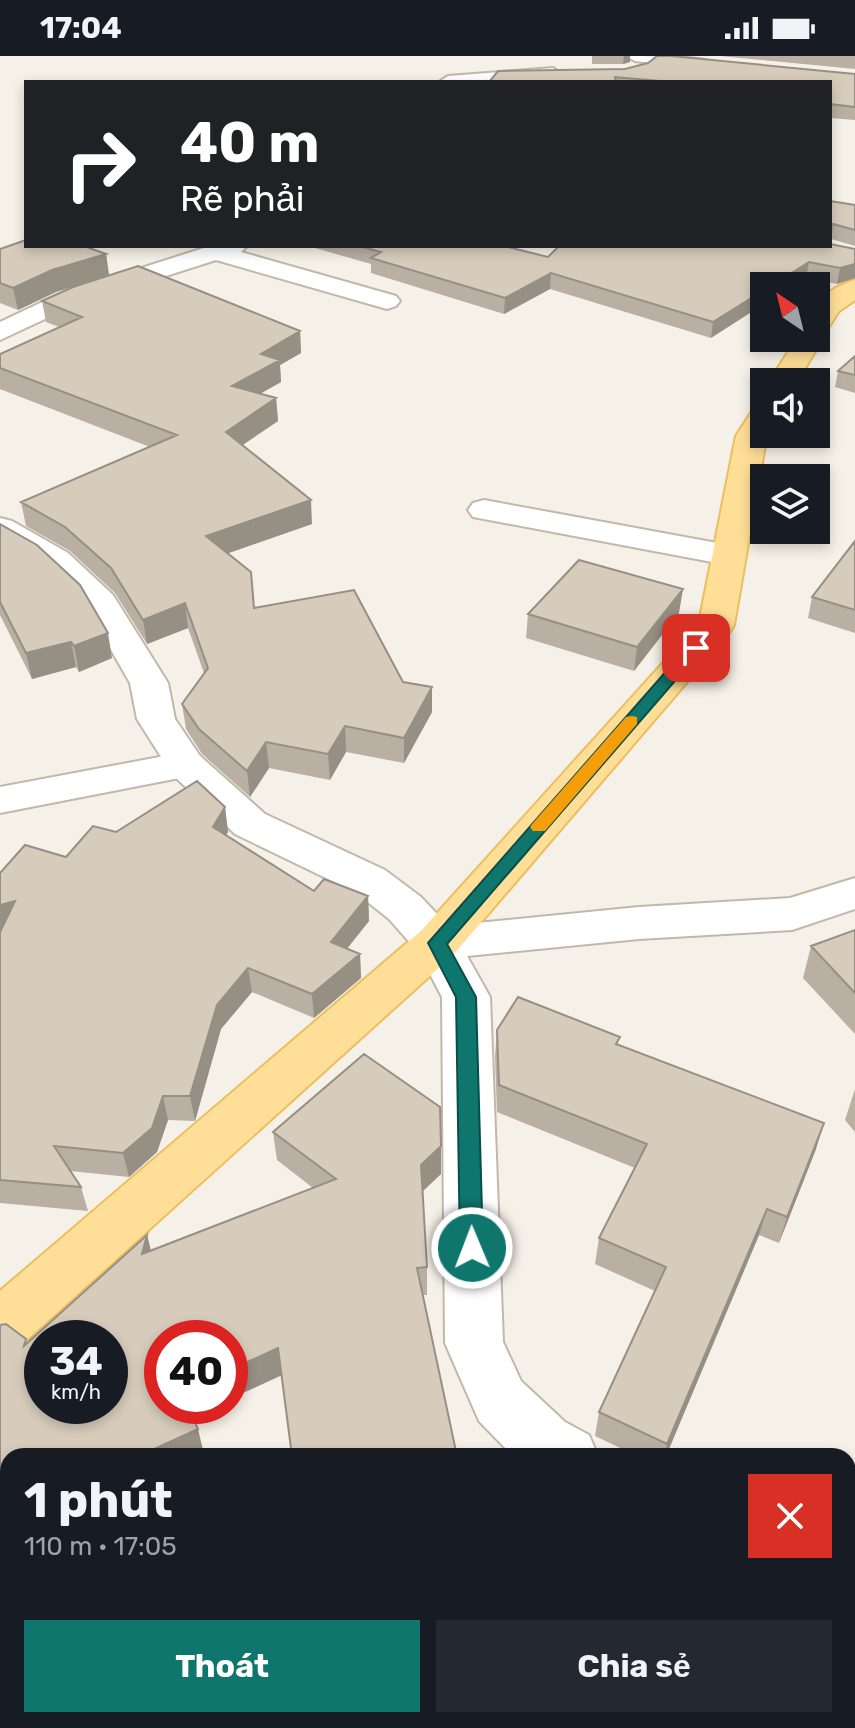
<!DOCTYPE html>
<html lang="vi">
<head>
<meta charset="utf-8">
<style>
	:root { --surface:#171b24; --page:#242831; --text:#f1f3f6; --muted:#9ea1a6; --accent:#0f766e }
	body { margin:0; font-family:Rubik,sans-serif; background:var(--page); color:var(--text); height:100vh; display:flex; flex-direction:column; font-size:30px; white-space:nowrap }
	* { box-sizing:border-box; margin:0 }
	p { font-size:26px; color:var(--muted) }
	.icon { flex:none; width:44px; height:44px; fill:none; stroke:currentColor; stroke-width:2; stroke-linecap:round; stroke-linejoin:round }
	.map { position:relative; flex:1; overflow:hidden }
	.sheet { position:absolute; left:0px; top:1392px; width:856px; height:280px; display:flex; flex-direction:column; background:var(--surface); border-radius:24px 24px 0 0; box-shadow:0 4px 12px #0003 }
	.sheet>* { flex:none }
	.guide { position:absolute; left:24px; top:24px; width:808px; height:168px; border-radius:0px; box-shadow:0 4px 12px #0003; background:#202124; color:#fff; overflow:hidden }
	.needle { width:52px; rotate:325deg }
	.tools { position:absolute; left:750px; top:216px; display:grid; gap:16px }
	.tools a { display:grid; place-items:center; width:80px; height:80px; border-radius:0px; background:var(--surface); box-shadow:0 4px 12px #0003; font-size:40px }
	.speed { position:absolute; left:24px; top:1264px; display:flex; gap:16px; font-size:40px; font-weight:700; text-align:center }
	.speed>* { display:grid; place-content:center; width:104px; height:104px; border-radius:50%; background:var(--surface); box-shadow:0 4px 12px #0003; line-height:1 }
	.speed small { font-size:20px; font-weight:400 }
	.speed .limit { border:12px solid #d22; background:#fff; color:#111 }
	.pin { position:absolute; display:grid; place-items:center; width:68px; height:68px; color:#fff; margin:-34px; border-radius:16px; box-shadow:0 4px 12px #0006 }
	.me { position:absolute; width:88px; margin:-44px; rotate:359deg; stroke-linejoin:round; filter:drop-shadow(0 0 6px #0008) }
	.turn { display:flex; align-items:center; gap:28px; height:168px; padding:0 24px; font-size:36px }
	.turn .icon { width:104px; height:104px; stroke-width:2.5 }
	.turn b { display:block; font-size:56px; line-height:68px }
	.round { display:grid; place-items:center; flex:none; width:84px; height:84px; border-radius:0px; background:var(--page) }
	.summary { display:flex; align-items:center; justify-content:space-between; height:136px; padding:0 24px }
	h1 { font-size:48px; font-weight:700; line-height:60px }
	.cta { display:flex; gap:16px; margin-top:auto; padding:16px 24px }
	.cta a { flex:1; height:92px; border-radius:0px; background:var(--accent); color:#fff; font-size:32px; font-weight:700; line-height:92px; text-align:center }
	.cta a+a { background:var(--page); color:var(--text) }
	.status { display:flex; justify-content:space-between; align-items:center; height:56px; padding:0 40px; background:var(--surface); direction:ltr }
	.status svg { height:22px; fill:currentColor }
	.map>svg:first-child { display:block }
	.lines { fill:none; stroke-linecap:round; stroke-linejoin:round }
	.minor-casing { stroke:#c1b8aa; stroke-width:4 }
	.tertiary-casing { stroke:#c1b8aa; stroke-width:4 }
	.primary-casing { stroke:#ebbe5f; stroke-width:4 }
	.minor { fill:#fff; fill-rule:evenodd }
	.tertiary { fill:#fff; fill-rule:evenodd }
	.primary { fill:#ffdf97; fill-rule:evenodd }
	.wall { fill:#b9afa2 }
	.shaded-wall { fill:#968f84 }
	.building { fill:#d7ccbc; stroke:#968f84; stroke-width:2; fill-rule:evenodd }
	.route { fill:#0f766e; stroke:#0a4d48; stroke-width:2 }
	.slow { fill:#f59e0b }
</style>
</head>
<body>
<div class="status"><b>17:04</b><svg viewBox="0 0 49 12"><path d="M0 12V9h3v3zM5 12V6h3v6zM10 12V3h3v9zM15 12V0h3v12zM26 1h20v11H26zM47 4h2v5h-2z"/></svg></div>
<div class="map">
<svg width="855" height="1672" viewBox="0 0 855 1672">
	<rect width="100%" height="100%" fill="#f5f1e8"/>
	<g class="lines">
		<defs>
			<path id="minor" d="M626,0C648,0 707,0 722,9L713,14L635,5Z
				M553,12L562,18L560,22L521,26H439L448,20Z
				M210,190H247L241,196L396,240L400,245L396,250L387,253L216,204L75,249L0,284V266L57,239Z
				M484,444L728,489L740,492L745,499L740,506L728,509L473,461L468,454L473,447Z
				M186,696L200,700L206,709L200,718L0,757V731Z
				M855,822V853L792,874L639,883L437,903L421,899L414,887L421,875L437,871L639,851L790,842Z"/>
			<path id="tertiary" d="M0,462L12,465L68,497L113,539L168,627L175,663L200,700L265,758L385,814L421,841L453,875L490,941L503,1286L521,1325L565,1366L589,1379L598,1400H513L479,1365L445,1287L442,941L419,897L389,863L355,836L235,778L172,718L137,663L130,627L87,552L44,511L0,486Z
				M848,1463L855,1465V1529L848,1527Z"/>
			<path id="primary" d="M855,224V244L839,255L825,277L820,278L823,282L797,326H769L797,282H816C816,273 813,258 817,249C821,238 844,227 855,224Z
				M764,349V378H767L734,569L729,577L453,899L20,1290L0,1297V1235L421,875L699,567L736,380L754,352Z"/>
		</defs>
		<use href="#minor" class="minor-casing"/>
		<use href="#tertiary" class="tertiary-casing"/>
		<use href="#primary" class="primary-casing"/>
		<use href="#minor" class="minor"/>
		<use href="#tertiary" class="tertiary"/>
		<use href="#primary" class="primary"/>
	</g>
	<path class="wall" d="M592,0H630V6L623,8H592Z
		M720,0H855V13Z
		M498,15L855,18V64L830,62V26H489Z
		M830,145L855,149V190L831,183Z
		M308,190H504L548,201L855,193V222L837,228L806,222L793,230H764L711,282L550,233L504,258L371,217V208Z
		M0,193L106,198L109,219L56,236L18,254L0,247Z
		M42,245L300,275L301,297L280,309L281,326L260,338L276,342L278,365L242,389L312,468L228,497L255,552L403,626L432,656L404,707L346,696L330,724L269,712L250,741L202,698L186,673L182,648L204,617L188,572L147,588L115,537L70,495L26,470L21,446L150,391L0,333V298L59,271L46,266Z
		M855,300V337L835,331L838,315Z
		M0,468L112,602L79,616L76,611L32,623L0,559Z
		M855,485V577L808,562L812,541Z
		M679,557L634,615L526,582L528,558Z
		M225,751L228,776L226,779L314,835L368,840L369,865L347,893L360,898L361,922L314,962L252,936L221,973L195,1065L168,1064L157,1096L129,1121L70,1115L81,1131L88,1155L0,1147V817L66,801L116,776Z
		M855,874V978L803,922L811,890Z
		M497,974L619,989L816,1093L779,1187L759,1179L666,1400H637L595,1380L599,1356L655,1235L595,1208L599,1182L635,1112L497,1056L495,1001Z
		M855,1033V1076L845,1064Z
		M273,1076L441,1118L422,1135L427,1211V1239H423L282,1319L192,1360L204,1398L27,1287L147,1179L151,1195L313,1132L277,1104Z"/>
	<path class="shaded-wall" d="M624,0H630V6L623,8Z
		M833,168L831,183L830,184V172Z
		M106,198L109,219L56,236L18,254L13,232L52,214Z
		M809,206L806,222L793,230H771Z
		M855,208V222L837,228L840,212Z
		M551,217L550,233L504,258L505,242Z
		M764,234V248L711,282L713,266Z
		M300,275L301,297L280,309L281,326L234,352L232,330L261,298Z
		M276,342L278,365L228,399L226,376Z
		M311,444L312,468L209,504L206,480Z
		M683,533L679,557L634,615L637,591Z
		M185,547L188,572L147,588L143,564Z
		M108,577L112,602L79,616L74,590Z
		M71,586L76,611L32,623L26,597Z
		M432,631V656L404,707V682Z
		M345,670L346,696L330,724L328,698Z
		M266,686L269,712L250,741L247,715Z
		M225,751L228,776L216,795L213,771Z
		M368,840L369,865L332,911L331,886Z
		M15,845L0,876V849Z
		M360,898L361,922L314,962L312,938Z
		M248,912L252,936L221,973L195,1065L190,1040L217,949Z
		M163,1040L168,1064L157,1096L129,1121L123,1097Z
		M824,1067L816,1093L779,1187L787,1161Z
		M441,1090V1118L421,1137V1109Z
		M767,1153L759,1179L666,1400H664L667,1388Z
		M147,1179L154,1207L142,1198Z
		M278,1292L282,1319L230,1343V1314Z
		M186,1350H214L188,1361Z
		M198,1373L204,1398L200,1400H139Z"/>
	<path class="building" d="M657,0H671L855,18V51L830,48V26H671L615,21L616,26H489L498,15L625,13L648,7Z
		M830,145L855,149V174L833,168L830,172Z
		M26,184V190H84L106,198L52,214L13,232L0,227V193Z
		M830,188L855,193V208L840,212L809,206L771,230H764V234L713,266L551,217L505,242L371,202L381,196L359,190H504L548,201L559,190H830Z
		M138,210L300,275L261,298L280,304L232,330L276,342L226,376L311,444L206,480L251,516L254,552L354,534L403,626L432,631L404,682L345,670L328,698L266,686L247,715L199,673L182,648L208,612L185,547L143,564L111,512L65,471L21,446L177,379L0,312V298L82,261L42,245L73,231Z
		M855,300V319L838,315Z
		M0,468L37,489L80,529L108,577L74,590L71,586L26,597L0,546Z
		M855,485V554L812,541Z
		M579,504L683,533L637,591L528,558Z
		M197,725L225,751L213,771L314,835L324,823L368,840L331,886L360,898L312,938L248,912L217,949L190,1040H163L152,1072L123,1097L54,1090L81,1131L0,1124V876L15,845L0,849V817L25,789L66,801L93,770L116,776Z
		M855,874V937L811,890Z
		M518,941L620,981L616,988L824,1067L787,1161L767,1153L667,1388L599,1356L666,1211L599,1182L647,1088L499,1029L497,974Z
		M364,998L440,1051L441,1090L421,1109L427,1211L417,1212L457,1400H292L278,1292L230,1314V1282H162V1350H188L198,1373L139,1400H8V1495L0,1468V1269L6,1268L26,1283L24,1290L147,1179L142,1198L336,1123L273,1076ZM42,1282H110V1350H42Z
		M347,1664H800L803,1672H346Z"/>
	<path class="route" d="M696,587L703,592L701,595L447,888L476,941L483,1192L480,1199L472,1202L464,1199L460,1192L456,941L428,887L690,588Z"/>
	<path class="slow" d="M632,660L637,661V668L545,775H533L530,771L533,767L626,661Z"/>
</svg>
<div class="tools">
<a><svg class="needle" viewBox="-14 -14 28 28"><path d="M0-13l5 13h-10z" fill="#e53935"/><path d="M0 13l5-13h-10z" fill="#9ea1a6"/></svg></a>
<a><svg class="icon" aria-label="sound" viewBox="0 0 24 24"><path d="M4 9h4l5-4v14l-5-4H4zM17 9q2 3 0 6"/></svg></a>
<a><svg class="icon" aria-label="layers" viewBox="0 0 24 24"><path d="M12 4l9 5-9 5-9-5zM3 14l9 5 9-5"/></svg></a>
</div>
<div class="speed"><div>34<small>km/h</small></div><div class="limit">40</div></div>
<div class="pin" style="left:696px;top:592px;background:#d93025"><svg class="icon" aria-label="arrive" viewBox="0 0 24 24"><path d="M6 21V4h12l-3 4 3 4H6"/></svg></div>
<svg class="me" style="left:472px;top:1192px" viewBox="-20 -20 40 40"><circle r="17" fill="#0f766e" stroke="#fff" stroke-width="3"/><path d="M0-11L8 9 0 5-8 9z" fill="#fff"/></svg>
<div class="guide">
<div class="turn"><svg class="icon" aria-label="right" viewBox="0 0 24 24"><path d="M7 20v-9h11M14 6l5 5-5 5"/></svg><div><b>40 m</b>Rẽ phải</div></div>
</div>
<section class="sheet">
<div class="summary"><div><h1>1 phút</h1><p>110 m · 17:05</p></div><a class="round" style="background:#d93025;color:#fff"><svg class="icon" aria-label="close" viewBox="0 0 24 24"><path d="M6 6l12 12M18 6L6 18"/></svg></a></div>
<div class="cta"><a>Thoát</a><a>Chia sẻ</a></div>
</section>
</div>
</body>
</html>
